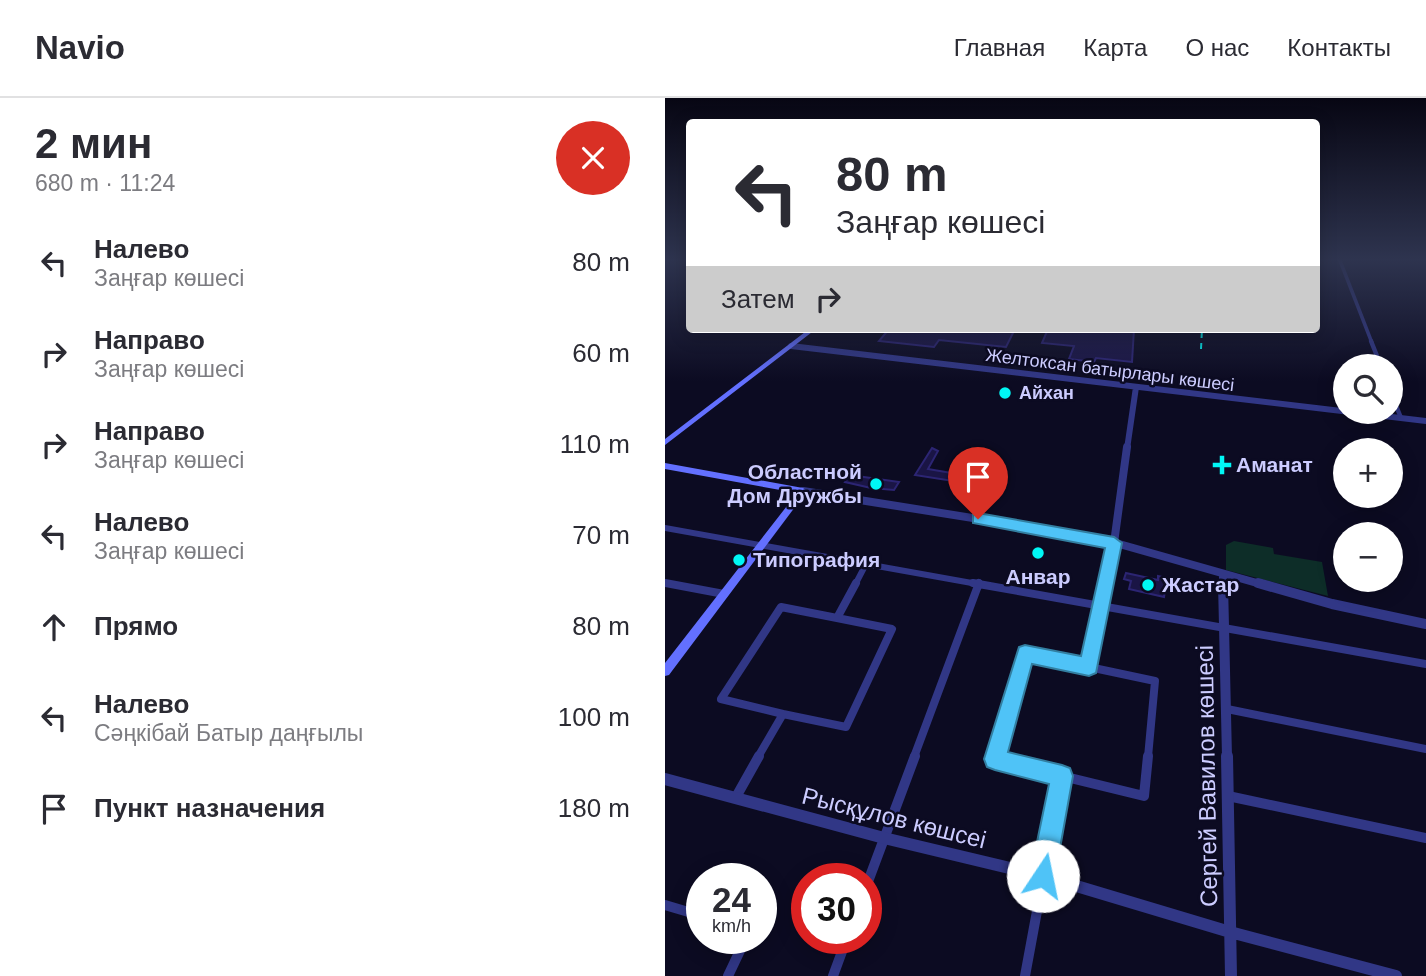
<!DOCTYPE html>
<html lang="ru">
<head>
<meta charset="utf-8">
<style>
	:root { --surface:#fff; --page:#f7f7f7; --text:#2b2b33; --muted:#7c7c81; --line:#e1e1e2 }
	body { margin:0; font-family:Helvetica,sans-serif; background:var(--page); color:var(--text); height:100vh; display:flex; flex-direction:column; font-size:26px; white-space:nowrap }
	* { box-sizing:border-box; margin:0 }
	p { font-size:23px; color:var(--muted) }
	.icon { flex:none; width:38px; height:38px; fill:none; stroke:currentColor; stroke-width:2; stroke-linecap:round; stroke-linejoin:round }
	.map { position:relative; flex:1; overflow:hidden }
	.drawer { display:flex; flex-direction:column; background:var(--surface); width:665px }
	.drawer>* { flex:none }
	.top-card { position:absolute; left:21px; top:21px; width:634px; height:214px; border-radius:7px; box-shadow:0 4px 18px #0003; background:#fff; color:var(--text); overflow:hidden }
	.fabs { position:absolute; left:668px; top:256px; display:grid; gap:14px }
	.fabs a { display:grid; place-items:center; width:70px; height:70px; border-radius:50%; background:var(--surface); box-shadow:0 4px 18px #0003; font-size:35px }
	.speed { position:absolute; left:21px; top:765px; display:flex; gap:14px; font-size:35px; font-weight:700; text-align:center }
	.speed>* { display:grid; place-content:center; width:91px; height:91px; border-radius:50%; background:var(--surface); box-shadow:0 4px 18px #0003; line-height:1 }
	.speed small { font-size:18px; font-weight:400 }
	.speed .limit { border:10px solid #d22; background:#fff; color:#111 }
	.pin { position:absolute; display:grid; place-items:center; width:60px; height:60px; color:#fff; margin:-72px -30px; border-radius:50% 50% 50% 0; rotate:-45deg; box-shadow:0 0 7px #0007 }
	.pin .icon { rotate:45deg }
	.me { position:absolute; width:77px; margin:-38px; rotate:11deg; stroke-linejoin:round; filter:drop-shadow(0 0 5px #0008) }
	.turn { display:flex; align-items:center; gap:24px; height:147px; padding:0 35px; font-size:32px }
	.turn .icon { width:91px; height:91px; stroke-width:2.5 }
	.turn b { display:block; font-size:49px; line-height:60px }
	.then { display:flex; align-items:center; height:66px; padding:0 35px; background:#0003; gap:14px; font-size:26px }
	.round { display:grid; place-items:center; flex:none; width:74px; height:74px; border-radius:37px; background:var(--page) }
	.summary { display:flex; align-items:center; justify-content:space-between; height:119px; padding:0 35px }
	h1 { font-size:42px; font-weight:700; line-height:52px }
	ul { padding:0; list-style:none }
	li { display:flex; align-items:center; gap:21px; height:91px; padding:0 35px }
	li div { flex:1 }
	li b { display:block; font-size:26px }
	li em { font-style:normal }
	header { display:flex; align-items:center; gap:42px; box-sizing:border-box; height:98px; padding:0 35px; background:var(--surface); border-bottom:2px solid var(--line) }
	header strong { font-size:33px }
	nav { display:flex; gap:38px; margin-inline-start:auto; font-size:24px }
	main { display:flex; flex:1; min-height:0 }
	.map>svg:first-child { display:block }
	.green { fill:#0d2d28 }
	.building { fill:#1a1545; stroke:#2c2573; stroke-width:2 }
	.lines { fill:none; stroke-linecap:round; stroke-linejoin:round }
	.minor-far4 { stroke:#313786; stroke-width:3.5 }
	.minor-far3 { stroke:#313786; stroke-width:4.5 }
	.minor-far2 { stroke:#313786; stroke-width:6 }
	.minor-far1 { stroke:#313786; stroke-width:8 }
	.minor { stroke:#313786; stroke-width:10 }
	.tertiary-far3 { stroke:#313786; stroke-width:6 }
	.tertiary-far2 { stroke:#313786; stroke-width:8 }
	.tertiary-far1 { stroke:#313786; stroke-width:10 }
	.tertiary { stroke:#313786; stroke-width:12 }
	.secondary { fill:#6370ff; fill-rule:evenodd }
	.rail { stroke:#00f7f5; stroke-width:2; stroke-dasharray:6 5; stroke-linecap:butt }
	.route { fill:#4fc3f7; stroke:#337fa1; stroke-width:2 }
	.poi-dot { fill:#00f7f5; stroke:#0c0b22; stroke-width:2.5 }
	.labels { text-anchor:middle; stroke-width:5; stroke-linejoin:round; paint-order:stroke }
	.far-street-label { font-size:18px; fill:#ccf; stroke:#0c0b22 }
	.far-poi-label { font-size:18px; font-weight:bold; fill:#ccf; stroke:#0c0b22; text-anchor:start }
	.poi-label { font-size:21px; font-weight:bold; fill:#ccf; stroke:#0c0b22; text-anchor:start }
	.near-street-label { font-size:24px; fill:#ccf; stroke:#0c0b22 }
</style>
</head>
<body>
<header>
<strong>Navio</strong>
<nav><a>Главная</a><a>Карта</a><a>О нас</a><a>Контакты</a></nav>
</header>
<main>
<section class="drawer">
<div class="summary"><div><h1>2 мин</h1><p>680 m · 11:24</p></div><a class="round" style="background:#d93025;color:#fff"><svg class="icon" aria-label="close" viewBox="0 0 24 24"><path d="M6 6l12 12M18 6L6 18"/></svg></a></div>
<ul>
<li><svg class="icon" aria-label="left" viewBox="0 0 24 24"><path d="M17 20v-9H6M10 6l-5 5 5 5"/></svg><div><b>Налево</b><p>Заңғар көшесі</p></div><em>80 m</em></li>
<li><svg class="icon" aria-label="right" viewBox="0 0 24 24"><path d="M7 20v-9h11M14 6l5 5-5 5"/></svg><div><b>Направо</b><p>Заңғар көшесі</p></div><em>60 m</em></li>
<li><svg class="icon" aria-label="right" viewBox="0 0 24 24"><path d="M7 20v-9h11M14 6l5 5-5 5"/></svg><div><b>Направо</b><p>Заңғар көшесі</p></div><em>110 m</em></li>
<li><svg class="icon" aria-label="left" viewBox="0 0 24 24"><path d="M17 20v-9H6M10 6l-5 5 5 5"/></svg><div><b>Налево</b><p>Заңғар көшесі</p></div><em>70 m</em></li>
<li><svg class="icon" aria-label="ahead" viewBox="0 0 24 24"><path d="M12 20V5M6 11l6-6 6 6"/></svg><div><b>Прямо</b></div><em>80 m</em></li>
<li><svg class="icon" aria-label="left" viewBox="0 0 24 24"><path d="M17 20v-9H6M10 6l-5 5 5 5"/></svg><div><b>Налево</b><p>Сәңкібай Батыр даңғылы</p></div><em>100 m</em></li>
<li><svg class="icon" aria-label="arrive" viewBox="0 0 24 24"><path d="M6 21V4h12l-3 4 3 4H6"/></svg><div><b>Пункт назначения</b></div><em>180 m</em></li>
</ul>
</section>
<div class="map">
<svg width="761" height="878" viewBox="0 0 761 878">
	<rect width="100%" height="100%" fill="#0c0b22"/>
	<path class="green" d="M569,443L608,450L609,456L657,464L663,498L561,472V447Z"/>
	<path class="building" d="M224,231H350L341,249L274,242L269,249L214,243Z
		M383,231H469L467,264L431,260L429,264L404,261L409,248L377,245Z
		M267,350L273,353L263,371L310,379L307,386L250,377Z
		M185,377L234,384L229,392L206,390L180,384Z
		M461,475L493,482V478L502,480L499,499L464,491L466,483L459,481Z"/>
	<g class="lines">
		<path class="minor-far4" d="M674,160L707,245"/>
		<path class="minor-far3" d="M706,243L716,268
			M726,295L736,320"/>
		<path class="minor-far2" d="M0,430L318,487
			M0,485L10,487
			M190,487L202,464
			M313,487L314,484
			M441,487L449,445"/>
		<path class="minor-far1" d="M0,485L59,496
			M308,485L761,566
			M441,485L424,569L490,583L483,659
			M562,611L761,651
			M118,616L181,629L227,531L172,520L191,485
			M93,659L118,616L56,601L116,509L172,520
			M249,659L314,485
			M330,659L360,555L424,569"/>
		<path class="minor" d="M331,658L330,661L397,678L360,878
			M397,678L479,698L483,658
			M563,698L761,740
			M71,699L94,658
			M201,789L250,658
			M0,807L37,818
			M63,878L81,840
			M168,878L182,840"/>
		<path class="tertiary-far3" d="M126,248L761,323
			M462,351L471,289"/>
		<path class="tertiary-far2" d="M138,393L433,440L599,487
			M449,445L462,349
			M558,478V487"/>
		<path class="tertiary-far1" d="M558,485L562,659
			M593,485L667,506L761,526"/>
		<path class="tertiary" d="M562,658L566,878
			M0,681L219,740L378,778L565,834L731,878"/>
		<path class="secondary" d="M144,231H151L0,347V341Z
			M0,365L138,390L142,393L4,577L0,578V565L132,395L0,371Z"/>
		<path class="rail" d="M536,251L537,231"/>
	</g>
	<linearGradient id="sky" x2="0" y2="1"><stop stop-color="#070613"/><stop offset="0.57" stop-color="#2e344f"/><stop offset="1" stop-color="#2e344f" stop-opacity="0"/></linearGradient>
	<rect width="761" height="283" fill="url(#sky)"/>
	<path class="route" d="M313,415L449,439L457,445L431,575L424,578L367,566L343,654L397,667L405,670L408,678L390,778L387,787L378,791L369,787L365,778L384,686L330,672L322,669L319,661L354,549L360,547L416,558L440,450L308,425V417Z"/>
	<g class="poi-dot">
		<circle cx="340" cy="295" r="7"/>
		<path d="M553.5 356.5h7v7h7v7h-7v7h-7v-7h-7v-7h7z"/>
		<circle cx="211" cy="386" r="7"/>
		<circle cx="373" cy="455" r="7"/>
		<circle cx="74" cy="462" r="7"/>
		<circle cx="483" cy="487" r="7"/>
	</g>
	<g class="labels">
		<g class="far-street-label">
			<text transform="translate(445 272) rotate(7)" y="6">Желтоксан батырлары көшесі</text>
		</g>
		<g class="far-poi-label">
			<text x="354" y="301">Айхан</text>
		</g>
		<g class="poi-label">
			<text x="571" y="374">Аманат</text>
			<text x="197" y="381" text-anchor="end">Областной<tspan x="197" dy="24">Дом Дружбы</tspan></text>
			<text x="88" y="469">Типография</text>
			<text x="373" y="486" text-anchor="middle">Анвар</text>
			<text x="497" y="494">Жастар</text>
		</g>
		<g class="near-street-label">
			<text transform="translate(542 678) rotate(-91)" y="8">Сергей Вавилов көшесі</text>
			<text transform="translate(229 720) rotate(14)" y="8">Рысқұлов көшсеі</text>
		</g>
	</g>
</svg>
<div class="fabs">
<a><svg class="icon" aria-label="search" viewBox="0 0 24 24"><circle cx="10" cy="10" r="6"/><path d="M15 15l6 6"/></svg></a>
<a>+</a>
<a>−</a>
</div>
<div class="speed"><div>24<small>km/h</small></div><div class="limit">30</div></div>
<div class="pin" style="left:313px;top:421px;background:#d93025"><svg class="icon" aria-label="arrive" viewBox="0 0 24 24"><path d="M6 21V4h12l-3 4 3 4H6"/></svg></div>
<svg class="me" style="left:378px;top:778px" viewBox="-20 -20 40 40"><circle r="19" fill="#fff"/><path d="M0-13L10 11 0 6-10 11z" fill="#4fc3f7"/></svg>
<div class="top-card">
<div class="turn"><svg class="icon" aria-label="left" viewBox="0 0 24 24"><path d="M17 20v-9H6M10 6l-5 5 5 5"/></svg><div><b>80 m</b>Заңғар көшесі</div></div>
<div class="then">Затем<svg class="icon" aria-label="right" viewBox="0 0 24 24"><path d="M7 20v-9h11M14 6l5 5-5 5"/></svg></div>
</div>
</div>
</main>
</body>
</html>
